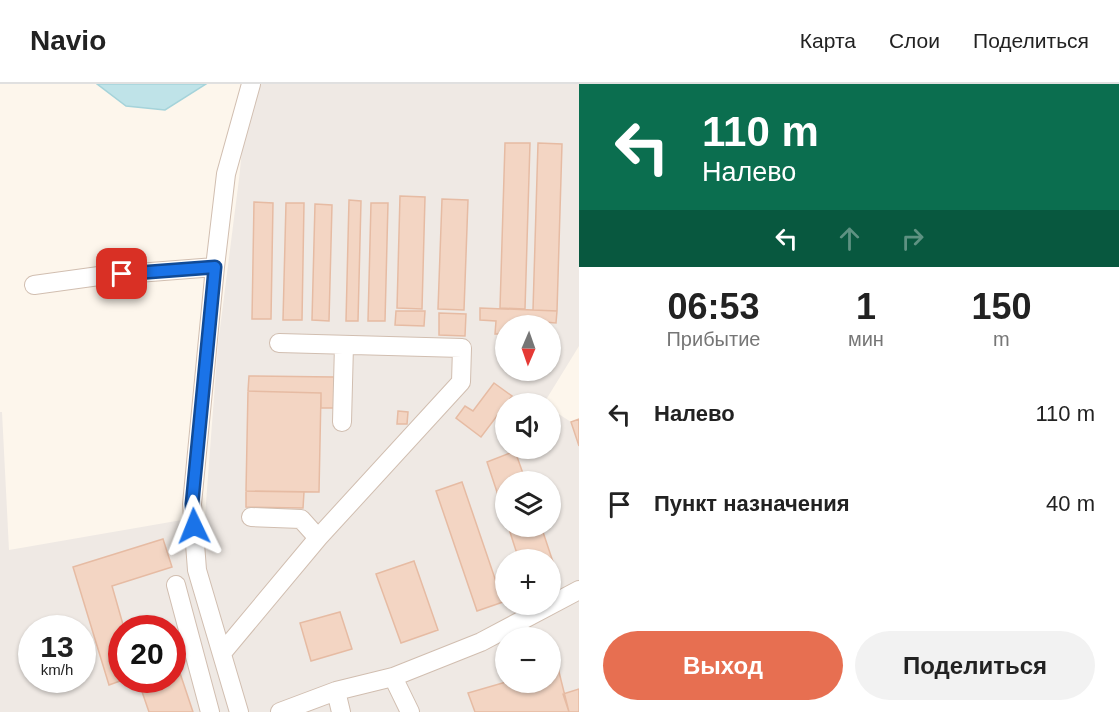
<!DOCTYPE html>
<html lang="ru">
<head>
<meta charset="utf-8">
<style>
	:root { --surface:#fff; --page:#f2f2f2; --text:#222; --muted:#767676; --line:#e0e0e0; --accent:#e76f51 }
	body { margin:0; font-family:Arial,sans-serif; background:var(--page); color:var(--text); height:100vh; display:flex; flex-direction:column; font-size:22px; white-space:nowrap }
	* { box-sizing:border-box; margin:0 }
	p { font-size:20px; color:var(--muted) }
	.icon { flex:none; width:33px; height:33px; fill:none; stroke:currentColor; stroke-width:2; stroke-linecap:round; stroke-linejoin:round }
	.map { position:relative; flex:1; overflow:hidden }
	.side { display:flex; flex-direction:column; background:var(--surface); width:540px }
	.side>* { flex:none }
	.hud { background:#0b6e4f; color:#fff; overflow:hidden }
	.needle { width:39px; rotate:182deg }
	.fabs { position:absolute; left:495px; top:231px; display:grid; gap:12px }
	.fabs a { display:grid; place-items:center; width:66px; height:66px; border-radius:50%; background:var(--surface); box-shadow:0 2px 4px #0004; font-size:30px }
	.speed { position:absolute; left:18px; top:531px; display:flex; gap:12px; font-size:30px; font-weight:700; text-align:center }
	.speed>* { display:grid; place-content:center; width:78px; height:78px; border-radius:50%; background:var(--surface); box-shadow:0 2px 4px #0004; line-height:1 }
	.speed small { font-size:15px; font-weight:400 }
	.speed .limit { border:9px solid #d22; background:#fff; color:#111 }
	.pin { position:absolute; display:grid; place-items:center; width:51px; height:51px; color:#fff; margin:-26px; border-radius:12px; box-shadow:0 3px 9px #0006 }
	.me { position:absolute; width:66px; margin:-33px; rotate:358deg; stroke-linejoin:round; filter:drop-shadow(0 0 4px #0008) }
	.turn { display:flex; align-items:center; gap:21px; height:126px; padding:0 24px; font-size:27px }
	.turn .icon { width:78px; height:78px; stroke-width:2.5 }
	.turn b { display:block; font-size:42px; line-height:51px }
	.lanes { display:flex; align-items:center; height:57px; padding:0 24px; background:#0003; justify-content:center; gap:30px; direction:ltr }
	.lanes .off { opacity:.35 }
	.eta { display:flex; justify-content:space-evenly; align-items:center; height:102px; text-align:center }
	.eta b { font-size:36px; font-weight:700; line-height:42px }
	.cta { display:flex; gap:12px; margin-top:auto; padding:12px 24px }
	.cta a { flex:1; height:69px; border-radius:36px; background:var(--accent); color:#fff; font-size:24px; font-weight:700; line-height:69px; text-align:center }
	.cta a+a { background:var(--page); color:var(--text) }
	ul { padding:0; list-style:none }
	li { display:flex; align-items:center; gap:18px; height:90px; padding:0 24px }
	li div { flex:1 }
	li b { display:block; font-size:22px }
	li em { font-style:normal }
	header { display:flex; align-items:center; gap:36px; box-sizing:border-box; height:84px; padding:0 30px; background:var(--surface); border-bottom:2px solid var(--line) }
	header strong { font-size:28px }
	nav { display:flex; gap:33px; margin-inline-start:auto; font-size:21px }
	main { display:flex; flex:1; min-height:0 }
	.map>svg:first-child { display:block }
	.industrial { fill:#efe9e4; fill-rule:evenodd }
	.water { fill:#bfe3e8; stroke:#a5d3da; stroke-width:1.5 }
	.building { fill:#f3d5c3; stroke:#e6bba3; stroke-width:1.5 }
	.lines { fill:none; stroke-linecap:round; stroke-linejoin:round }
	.minor-casing { stroke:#d1beb0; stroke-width:20 }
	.minor { stroke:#fff; stroke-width:18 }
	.route-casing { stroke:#114b97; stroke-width:15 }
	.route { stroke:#1a73e8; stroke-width:10 }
</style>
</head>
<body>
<header>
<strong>Navio</strong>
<nav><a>Карта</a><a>Слои</a><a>Поделиться</a></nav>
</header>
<main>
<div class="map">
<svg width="579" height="628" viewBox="0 0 579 628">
	<rect width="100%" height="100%" fill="#fdf6ec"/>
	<path class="industrial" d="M249,0H579V262L544,319L506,320V364H550L551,325L571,338L579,335V628H0V328H2L9,466L205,432L218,260L239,95ZM506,242H550V286H506ZM506,398H550V442H506ZM506,476H550V520H506ZM32,544H82V596H32ZM122,544H172V596H122ZM506,554H550V598H506Z"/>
	<path class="water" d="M97,0H206L165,26L126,22Z"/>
	<path class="building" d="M505,59H530L525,225L500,224Z
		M538,59L562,60L557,227L533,226Z
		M400,112L425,113L422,225L397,224Z
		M442,115L468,116L464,226L438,225Z
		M349,116L361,117L358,237H346Z
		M254,118L273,119L271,235H252Z
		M286,119H304L302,236H283Z
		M371,119H388L385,237H368Z
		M315,120L332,121L329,237L312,236Z
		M480,224L557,227L556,239L544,238V242H506V250H495L496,237L480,236Z
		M396,227H425L424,242L395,241Z
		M439,229L466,230L465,252L439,251Z
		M249,292L334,293V324H321V309L248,307Z
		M494,299L512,312L481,353L456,334L465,322L473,327Z
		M248,307L321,309L319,408L246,407Z
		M398,327L408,328L407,340H397Z
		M579,335V362L571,338Z
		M515,367L526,398H506V435L487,378Z
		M462,398L503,518L477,527L436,407Z
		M246,407L304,408L303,424L246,423Z
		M508,442H541L553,478L550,479V476H519Z
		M163,455L172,483L112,502L124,544H122L123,596L109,601L73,483Z
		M414,477L438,546L401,559L376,490Z
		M340,528L352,565L311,577L300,539Z
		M176,577L193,628H149L138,596H172V579Z
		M558,584L569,628H475L468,609L506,598H550V586Z
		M579,605V628H569L563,610Z"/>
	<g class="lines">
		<defs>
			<path id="minor" d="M34,201L99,192L215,183
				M342,338L344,261
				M251,433L301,435L318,454
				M176,501L210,628
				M222,569L318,454L461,298L462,264L279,259
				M393,593L410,628
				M336,607L341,628
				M239,628L197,486L192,420L215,183L226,90L251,0
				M280,628L336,607L393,593L481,558L579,506"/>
		</defs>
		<use href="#minor" class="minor-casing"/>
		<use href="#minor" class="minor"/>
	</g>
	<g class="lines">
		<defs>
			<path id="route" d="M122,190L215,183L192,420L194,442"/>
		</defs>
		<use href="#route" class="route-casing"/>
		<use href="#route" class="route"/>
	</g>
</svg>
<div class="fabs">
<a><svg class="needle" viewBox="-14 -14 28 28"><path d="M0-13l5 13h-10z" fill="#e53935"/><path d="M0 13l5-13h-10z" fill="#767676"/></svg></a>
<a><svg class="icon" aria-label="sound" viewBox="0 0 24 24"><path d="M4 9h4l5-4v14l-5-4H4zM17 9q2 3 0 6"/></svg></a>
<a><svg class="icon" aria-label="layers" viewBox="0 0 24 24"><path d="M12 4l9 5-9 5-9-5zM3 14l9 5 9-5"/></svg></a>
<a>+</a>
<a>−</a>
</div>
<div class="speed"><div>13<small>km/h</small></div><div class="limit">20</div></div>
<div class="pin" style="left:122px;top:190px;background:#d93025"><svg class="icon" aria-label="arrive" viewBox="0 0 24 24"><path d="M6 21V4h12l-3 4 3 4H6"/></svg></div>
<svg class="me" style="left:194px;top:442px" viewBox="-20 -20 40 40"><path d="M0-17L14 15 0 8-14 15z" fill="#1a73e8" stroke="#fff" stroke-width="4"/></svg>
</div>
<section class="side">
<div class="hud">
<div class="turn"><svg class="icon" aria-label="left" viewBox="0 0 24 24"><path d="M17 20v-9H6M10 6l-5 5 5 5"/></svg><div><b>110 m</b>Налево</div></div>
<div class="lanes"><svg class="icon" aria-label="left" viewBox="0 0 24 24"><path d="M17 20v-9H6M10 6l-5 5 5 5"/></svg><svg class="icon off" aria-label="ahead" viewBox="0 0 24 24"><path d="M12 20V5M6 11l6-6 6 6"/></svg><svg class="icon off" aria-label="right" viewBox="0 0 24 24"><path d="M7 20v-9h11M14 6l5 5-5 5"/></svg></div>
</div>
<div class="eta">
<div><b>06:53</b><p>Прибытие</p></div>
<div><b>1</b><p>мин</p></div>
<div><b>150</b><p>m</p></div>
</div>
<ul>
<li><svg class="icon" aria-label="left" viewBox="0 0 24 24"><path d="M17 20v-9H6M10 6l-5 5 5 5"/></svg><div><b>Налево</b></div><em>110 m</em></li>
<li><svg class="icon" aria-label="arrive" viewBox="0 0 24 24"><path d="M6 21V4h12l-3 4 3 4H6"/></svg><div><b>Пункт назначения</b></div><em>40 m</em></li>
</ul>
<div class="cta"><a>Выход</a><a>Поделиться</a></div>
</section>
</main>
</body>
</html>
